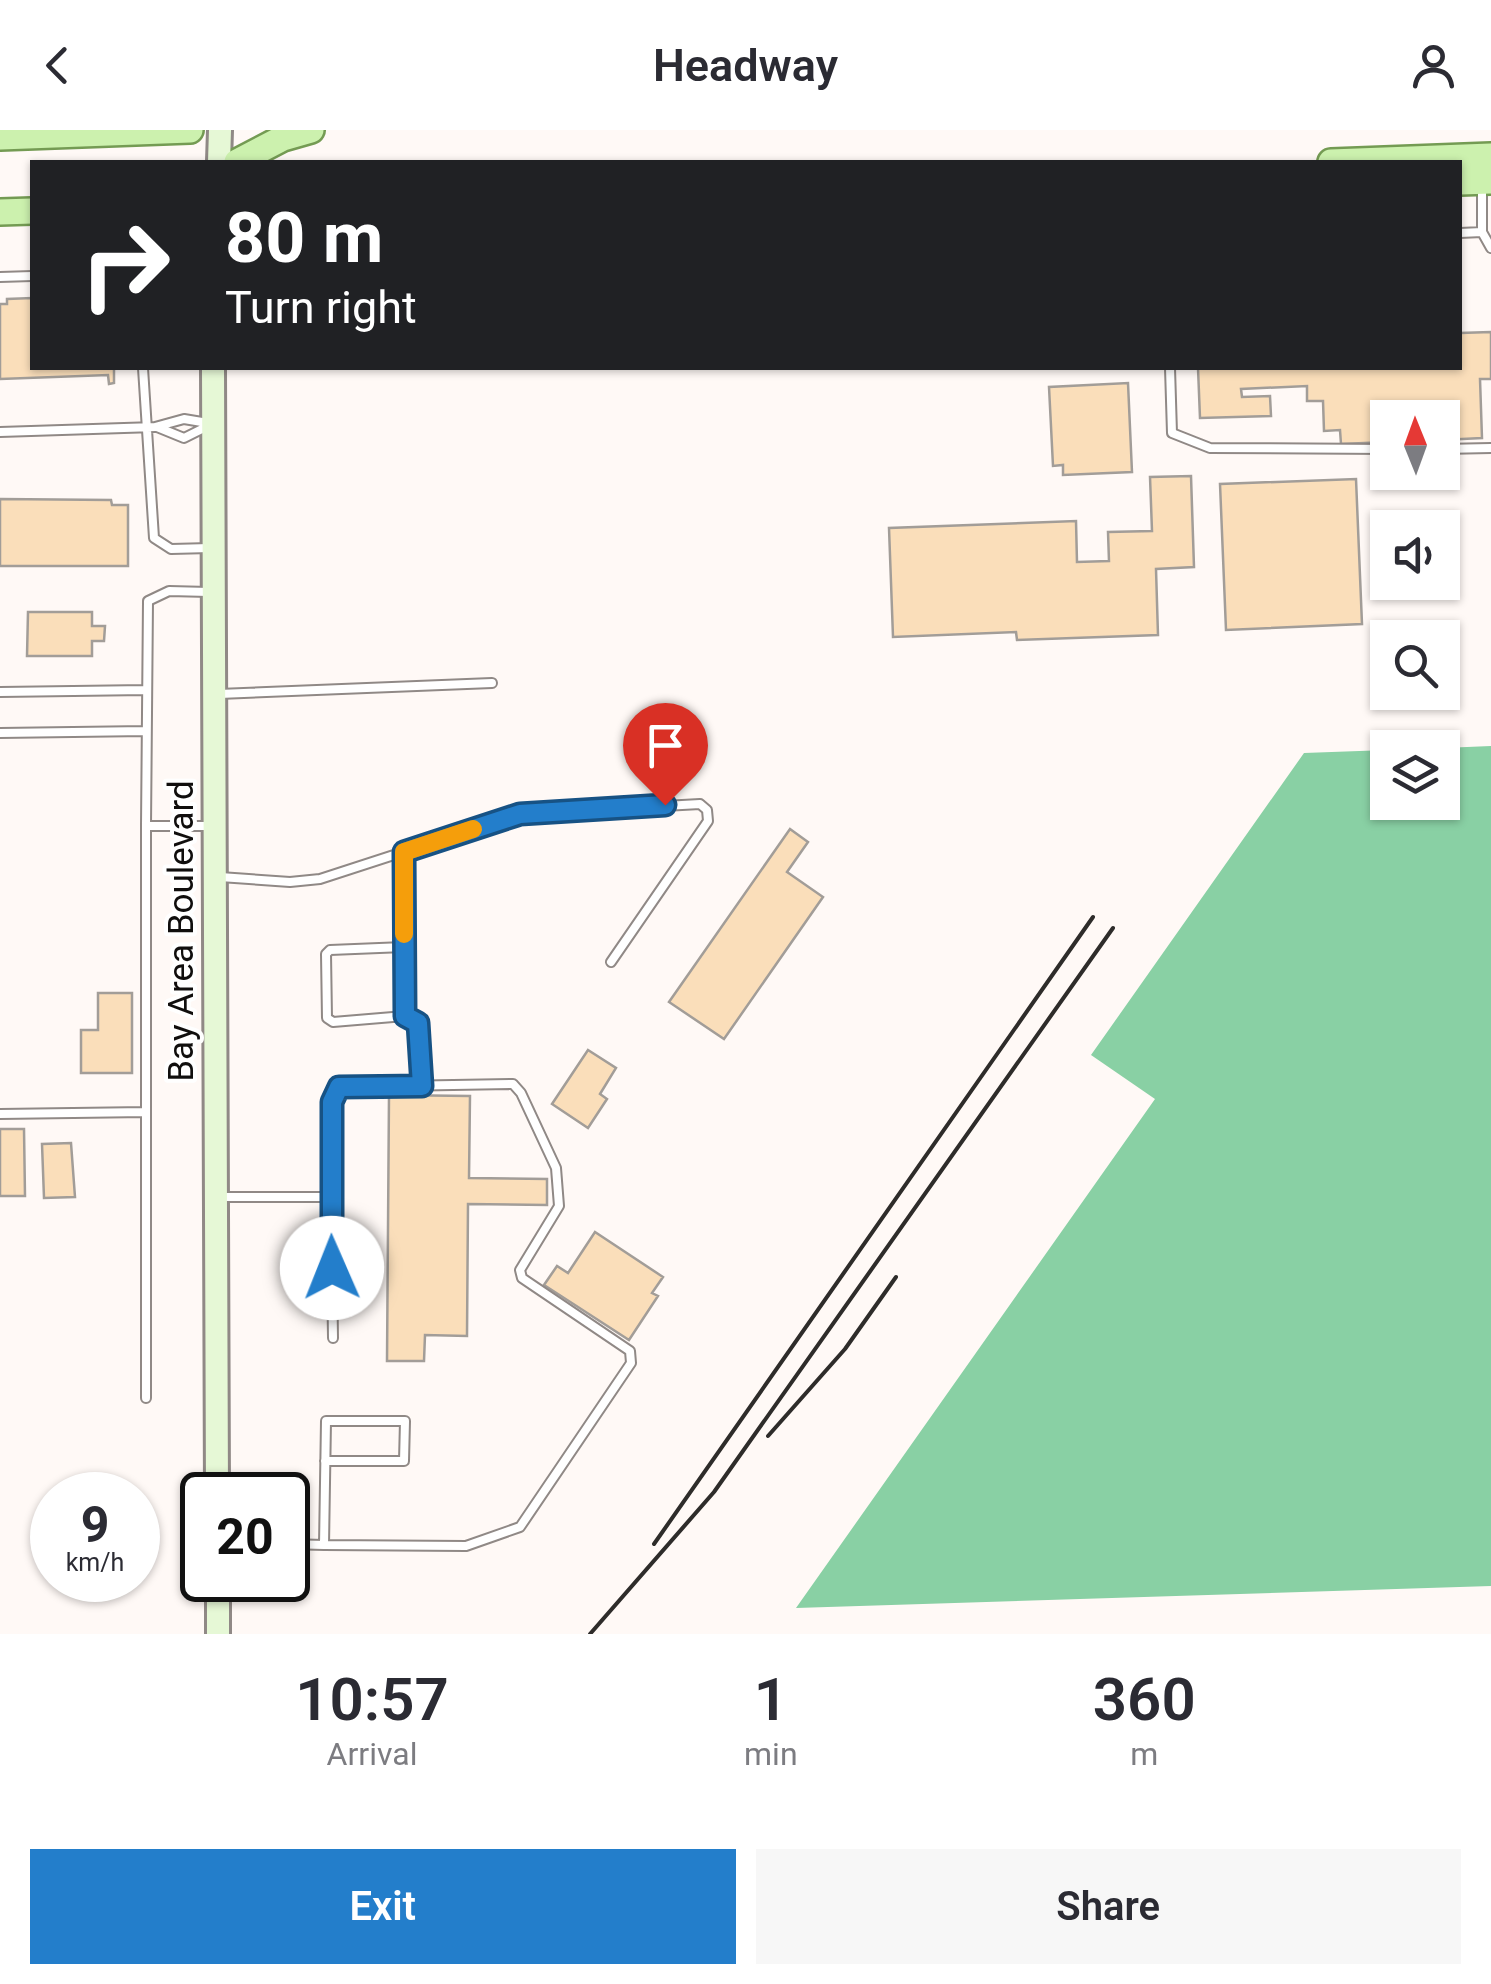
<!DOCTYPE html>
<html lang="en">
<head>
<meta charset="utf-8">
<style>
	:root { --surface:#fff; --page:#f7f7f7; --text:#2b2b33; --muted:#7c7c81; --accent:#237ecb }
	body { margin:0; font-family:Roboto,sans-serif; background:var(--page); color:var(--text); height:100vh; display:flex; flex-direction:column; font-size:38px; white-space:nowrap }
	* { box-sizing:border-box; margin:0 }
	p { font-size:32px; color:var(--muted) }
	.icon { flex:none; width:55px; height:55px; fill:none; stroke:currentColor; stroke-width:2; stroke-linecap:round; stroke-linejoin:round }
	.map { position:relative; height:1504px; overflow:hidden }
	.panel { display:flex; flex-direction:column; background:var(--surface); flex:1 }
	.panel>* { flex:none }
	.hud { position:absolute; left:30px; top:30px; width:1432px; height:210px; border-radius:0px; box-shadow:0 2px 8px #0004; background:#202124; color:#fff; overflow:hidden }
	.needle { width:65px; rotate:359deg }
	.buttons { position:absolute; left:1370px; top:270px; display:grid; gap:20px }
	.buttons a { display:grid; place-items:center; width:90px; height:90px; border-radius:0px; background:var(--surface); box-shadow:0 2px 8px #0004; font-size:50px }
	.speed { position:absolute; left:30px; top:1342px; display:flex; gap:20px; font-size:50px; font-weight:700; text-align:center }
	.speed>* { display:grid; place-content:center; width:130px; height:130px; border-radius:50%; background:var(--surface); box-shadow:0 2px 8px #0004; line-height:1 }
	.speed small { font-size:25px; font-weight:400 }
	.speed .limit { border:5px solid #111; border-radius:15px; background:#fff; color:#111 }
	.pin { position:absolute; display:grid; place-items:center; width:85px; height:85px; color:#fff; margin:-102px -42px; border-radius:50% 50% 50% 0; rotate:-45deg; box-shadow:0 0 10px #0007 }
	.pin .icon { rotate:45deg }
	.me { position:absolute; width:110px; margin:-55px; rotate:359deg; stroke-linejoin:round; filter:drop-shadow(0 0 8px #0008) }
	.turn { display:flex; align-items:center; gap:35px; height:210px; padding:0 30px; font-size:45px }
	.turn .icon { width:130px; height:130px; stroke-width:2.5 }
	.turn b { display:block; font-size:70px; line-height:85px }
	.eta { display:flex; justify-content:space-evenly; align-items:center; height:170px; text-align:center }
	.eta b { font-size:60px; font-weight:600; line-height:70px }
	.cta { display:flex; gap:20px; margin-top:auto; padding:20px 30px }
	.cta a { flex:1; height:115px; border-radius:0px; background:var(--accent); color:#fff; font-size:40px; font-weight:600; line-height:115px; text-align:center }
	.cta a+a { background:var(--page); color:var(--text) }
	header { display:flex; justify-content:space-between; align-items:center; height:130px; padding:0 30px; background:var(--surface); font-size:45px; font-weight:600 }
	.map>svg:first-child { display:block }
	.forest { fill:#89d0a4 }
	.building { fill:#fadeba; stroke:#a29d98; stroke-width:2.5 }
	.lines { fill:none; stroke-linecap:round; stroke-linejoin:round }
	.service-casing { stroke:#908986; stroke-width:12 }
	.secondary-casing { stroke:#908986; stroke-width:28 }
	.primary-casing { stroke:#749b53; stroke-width:30 }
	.service { stroke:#fff; stroke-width:8 }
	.secondary { stroke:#e6f8d6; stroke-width:22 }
	.primary { stroke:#ccf1ae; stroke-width:25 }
	.rail { stroke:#2e2c2a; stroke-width:4 }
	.route-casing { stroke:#175284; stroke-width:25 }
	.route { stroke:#237ecb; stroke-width:18 }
	.slow { stroke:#f59e0b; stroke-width:18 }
	.labels { text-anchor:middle; stroke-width:8; stroke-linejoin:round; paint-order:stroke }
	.street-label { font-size:35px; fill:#100e0d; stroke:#fff }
</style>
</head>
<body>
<header><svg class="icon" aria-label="back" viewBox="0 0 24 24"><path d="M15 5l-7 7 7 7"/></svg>Headway<svg class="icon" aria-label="person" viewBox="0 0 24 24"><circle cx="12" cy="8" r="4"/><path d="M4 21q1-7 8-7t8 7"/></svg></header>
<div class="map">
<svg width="1491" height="1504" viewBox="0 0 1491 1504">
	<rect width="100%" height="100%" fill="#fff9f6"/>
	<path class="forest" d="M1491,616V1456L796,1478L1155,969L1091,925L1304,623L1387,620L1388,672H1442L1443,618Z"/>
	<path class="building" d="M32,168V238H114V253L109,254L108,245L0,249V174H7V169Z
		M1491,202V249H1480L1482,308L1442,310V288H1388V312L1341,314L1340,300L1324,301L1323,271H1307V256L1241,259L1242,267L1270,266L1271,286L1200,288L1198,238H1460V203Z
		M1128,253L1132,342L1063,345V335L1053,336L1049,257Z
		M1191,346L1194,437L1156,439L1158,505L1017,510L1016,502L893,507L889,398L1076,391L1077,432L1109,431L1108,402L1152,401L1150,347Z
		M1356,349L1362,494L1226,500L1220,354Z
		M0,369L111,370L112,375H128V436H0Z
		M28,482H92V496H105L104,511H92V526H27Z
		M790,699L808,712L787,742L823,767L724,909L669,872Z
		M98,863H132V943H81V900H98Z
		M588,920L616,938L600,964L607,969L588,998L552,974Z
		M389,965L470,966L469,1048L547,1049V1075L468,1074L467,1206L425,1205L424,1231H387Z
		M0,999H24L25,1066H0Z
		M71,1013L75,1067L44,1068L42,1014Z
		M595,1102L663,1147L652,1163L658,1166L629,1210L544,1155L557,1136L568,1143Z"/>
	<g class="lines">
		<defs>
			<path id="service" d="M1482,56V102L1491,118
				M1460,103L1482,102
				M0,147L32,146
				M143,238L154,408L171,419L210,418
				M1170,238L1172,303L1210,318L1388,319
				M157,297L184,308L208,296
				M0,302L155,297L184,289L208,293
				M1442,319L1491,318
				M209,462L169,461L148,471L146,696H213
				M0,562L146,560
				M219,564L492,553
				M0,603L146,601
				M404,721L405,886L333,892L327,888L326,824L330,820L404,817
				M220,747L290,752L320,749L520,684L700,674L707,680L708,691L611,832
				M405,886L419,893L422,955
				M0,984L146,982
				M222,1067H331V972L339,957L513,954L521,963L556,1038L559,1076L520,1140L522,1148L630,1221L631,1233L520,1397L466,1416L324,1415
				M331,1067L333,1208
				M146,1268V696
				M288,1414L324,1415L326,1291H405L404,1331H325"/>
			<path id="secondary" d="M219,32L220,0
				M213,238L217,1365
				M218,1450V1504"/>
			<path id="primary" d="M0,7L190,0
				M237,32L283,8L311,0
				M1331,32L1491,26
				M1460,52L1491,51
				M0,82L32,81"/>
		</defs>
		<use href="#service" class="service-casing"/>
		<use href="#secondary" class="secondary-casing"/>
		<use href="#primary" class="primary-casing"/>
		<use href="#service" class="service"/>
		<use href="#secondary" class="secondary"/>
		<use href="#primary" class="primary"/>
		<path class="rail" d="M768,1306L845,1219L896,1147
			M654,1414L1093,787
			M590,1504L714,1362L1113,798"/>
	</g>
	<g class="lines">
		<defs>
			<path id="route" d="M332,1138V972L339,957L422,956L418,893L405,886L404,722L520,684L665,675"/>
		</defs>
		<use href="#route" class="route-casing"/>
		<use href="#route" class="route"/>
		<path class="slow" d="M404,804V722L473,699"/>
	</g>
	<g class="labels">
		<g class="street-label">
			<text transform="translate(181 801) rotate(-90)" y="12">Bay Area Boulevard</text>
		</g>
	</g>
</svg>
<div class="buttons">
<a><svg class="needle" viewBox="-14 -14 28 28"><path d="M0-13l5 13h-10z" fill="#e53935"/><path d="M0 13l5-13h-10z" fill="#7c7c81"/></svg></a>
<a><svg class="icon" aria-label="sound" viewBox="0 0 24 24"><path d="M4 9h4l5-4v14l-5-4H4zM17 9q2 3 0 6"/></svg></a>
<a><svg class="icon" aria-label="search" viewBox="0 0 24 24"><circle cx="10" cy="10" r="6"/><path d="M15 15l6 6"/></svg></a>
<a><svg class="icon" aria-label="layers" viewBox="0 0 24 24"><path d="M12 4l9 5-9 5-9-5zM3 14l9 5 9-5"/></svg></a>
</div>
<div class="speed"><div>9<small>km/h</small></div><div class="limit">20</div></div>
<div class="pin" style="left:665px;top:675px;background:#d93025"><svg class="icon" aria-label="arrive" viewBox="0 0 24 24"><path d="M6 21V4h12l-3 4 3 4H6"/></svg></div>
<svg class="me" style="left:332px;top:1138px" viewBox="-20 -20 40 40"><circle r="19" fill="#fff"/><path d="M0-13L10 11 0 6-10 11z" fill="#237ecb"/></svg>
<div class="hud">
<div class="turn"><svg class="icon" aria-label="right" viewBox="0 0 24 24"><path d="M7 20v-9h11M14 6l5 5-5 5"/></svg><div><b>80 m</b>Turn right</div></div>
</div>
</div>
<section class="panel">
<div class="eta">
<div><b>10:57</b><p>Arrival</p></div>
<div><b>1</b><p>min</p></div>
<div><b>360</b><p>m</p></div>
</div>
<div class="cta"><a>Exit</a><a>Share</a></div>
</section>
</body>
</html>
